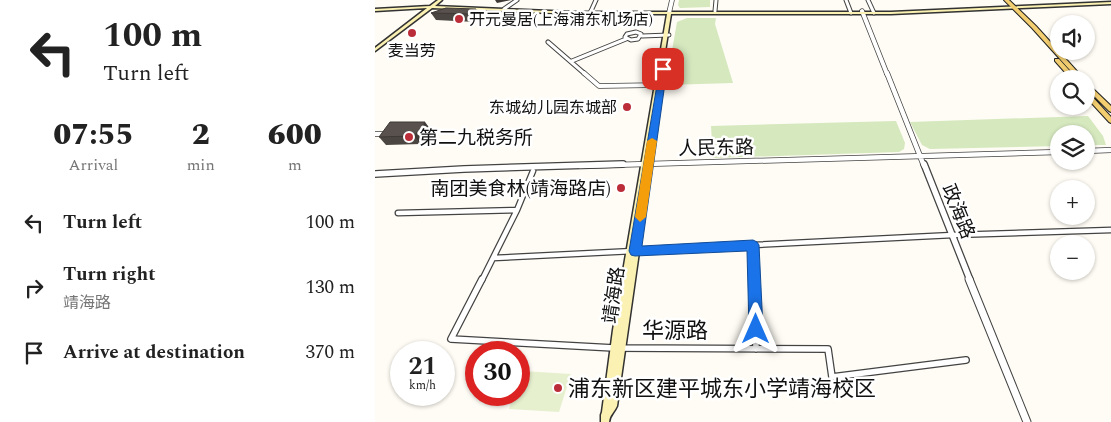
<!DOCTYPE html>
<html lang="en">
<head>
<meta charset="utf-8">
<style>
	:root { --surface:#fff; --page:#f2f2f2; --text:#222; --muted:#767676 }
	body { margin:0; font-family:Spectral,"Noto Sans SC",serif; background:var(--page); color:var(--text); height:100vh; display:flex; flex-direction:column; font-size:19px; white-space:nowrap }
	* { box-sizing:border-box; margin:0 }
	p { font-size:16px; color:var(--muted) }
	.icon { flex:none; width:28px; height:28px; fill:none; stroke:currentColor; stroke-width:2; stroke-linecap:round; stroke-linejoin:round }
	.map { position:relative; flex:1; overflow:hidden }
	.panel { display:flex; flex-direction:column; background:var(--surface); width:375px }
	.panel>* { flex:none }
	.top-card { background:#fff; color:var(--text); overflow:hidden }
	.controls { position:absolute; left:675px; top:15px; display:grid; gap:10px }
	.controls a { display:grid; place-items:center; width:45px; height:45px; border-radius:50%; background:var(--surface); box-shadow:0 1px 4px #0004; font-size:25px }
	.speed { position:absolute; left:15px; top:341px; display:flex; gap:10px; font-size:25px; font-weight:700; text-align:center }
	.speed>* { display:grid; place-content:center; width:65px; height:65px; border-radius:50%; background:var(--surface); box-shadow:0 1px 4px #0004; line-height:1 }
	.speed small { font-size:12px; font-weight:400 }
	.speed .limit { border:8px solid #d22; background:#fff; color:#111 }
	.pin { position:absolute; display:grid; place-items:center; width:42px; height:42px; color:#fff; margin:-21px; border-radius:10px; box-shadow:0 2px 8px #0006 }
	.me { position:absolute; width:55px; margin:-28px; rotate:0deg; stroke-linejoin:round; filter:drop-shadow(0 0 4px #0008) }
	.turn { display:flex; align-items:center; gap:18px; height:105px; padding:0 20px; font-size:22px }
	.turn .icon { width:65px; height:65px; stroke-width:2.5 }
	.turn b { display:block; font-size:35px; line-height:42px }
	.eta { display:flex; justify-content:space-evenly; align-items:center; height:85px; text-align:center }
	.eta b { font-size:30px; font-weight:800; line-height:35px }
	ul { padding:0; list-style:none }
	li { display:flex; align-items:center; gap:15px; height:65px; padding:0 20px }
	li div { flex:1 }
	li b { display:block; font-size:19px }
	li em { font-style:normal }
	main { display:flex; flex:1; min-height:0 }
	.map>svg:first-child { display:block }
	.green { fill:#d5e8be }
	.pitch { fill:#e6f0cf }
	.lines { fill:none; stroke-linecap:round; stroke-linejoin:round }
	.minor-far3-casing { stroke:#434343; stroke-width:5 }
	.minor-far2-casing { stroke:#434343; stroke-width:5.5 }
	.minor-far1-casing { stroke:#434343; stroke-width:7 }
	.minor-casing { stroke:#434343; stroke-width:8 }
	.tertiary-far3-casing { stroke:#434343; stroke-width:5.5 }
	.tertiary-far2-casing { stroke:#434343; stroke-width:6 }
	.tertiary-far1-casing { stroke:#434343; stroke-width:8 }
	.tertiary-casing { stroke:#434343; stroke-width:9 }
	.secondary-casing { stroke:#323232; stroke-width:3 }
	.primary-casing { stroke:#212121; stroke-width:2 }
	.minor-far3 { stroke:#fff; stroke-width:3 }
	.minor-far2 { stroke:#fff; stroke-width:4 }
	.minor-far1 { stroke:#fff; stroke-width:4.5 }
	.minor { stroke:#fff; stroke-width:5.5 }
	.tertiary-far3 { stroke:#fff; stroke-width:4 }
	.tertiary-far2 { stroke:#fff; stroke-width:4.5 }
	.tertiary-far1 { stroke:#fff; stroke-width:5.5 }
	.tertiary { stroke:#fff; stroke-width:7 }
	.secondary { fill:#fbf1b2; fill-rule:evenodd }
	.primary { fill:#f3ce70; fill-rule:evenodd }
	.wall { fill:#4c4642 }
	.shaded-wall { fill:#3e3936 }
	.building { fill:#58514d; stroke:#3e3936 }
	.route { fill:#1a73e8; stroke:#114b97 }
	.slow { fill:#f59e0b }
	.poi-dot { fill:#bb2d38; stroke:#fff; stroke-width:2 }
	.labels { text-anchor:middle; stroke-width:5; stroke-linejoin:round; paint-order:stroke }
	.far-poi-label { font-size:16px; fill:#101010; stroke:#fff; text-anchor:start }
	.poi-label { font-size:19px; fill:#101010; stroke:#fff; text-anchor:start }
	.street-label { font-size:19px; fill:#101010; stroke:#fff }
	.near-street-label { font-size:22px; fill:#101010; stroke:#fff }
	.near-poi-label { font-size:22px; fill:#101010; stroke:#fff; text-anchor:start }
</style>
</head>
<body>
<main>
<section class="panel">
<div class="top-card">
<div class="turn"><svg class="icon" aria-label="left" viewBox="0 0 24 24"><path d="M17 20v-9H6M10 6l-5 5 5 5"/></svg><div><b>100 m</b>Turn left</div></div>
</div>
<div class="eta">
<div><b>07:55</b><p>Arrival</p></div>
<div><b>2</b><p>min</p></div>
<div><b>600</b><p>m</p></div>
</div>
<ul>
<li><svg class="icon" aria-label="left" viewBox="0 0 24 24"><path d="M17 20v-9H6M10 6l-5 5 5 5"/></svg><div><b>Turn left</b></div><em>100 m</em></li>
<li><svg class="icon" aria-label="right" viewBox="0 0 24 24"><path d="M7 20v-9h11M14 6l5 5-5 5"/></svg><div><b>Turn right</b><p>靖海路</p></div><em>130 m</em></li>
<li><svg class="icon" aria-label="arrive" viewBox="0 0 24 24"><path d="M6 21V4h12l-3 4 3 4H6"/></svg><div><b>Arrive at destination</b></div><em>370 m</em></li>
</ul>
</section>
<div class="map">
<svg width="736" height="422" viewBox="0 0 736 422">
	<rect width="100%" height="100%" fill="#fefcf4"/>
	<path class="green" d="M304,0H335V7L305,8L303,5Z
		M312,18H341L340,24L358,83L291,85L302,22Z
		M713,116L728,136L731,145H711V134H684V146L555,149L547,145L535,122Z
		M521,121L530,143L529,149L524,152L338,158L336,126Z"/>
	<path class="pitch" d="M148,371L196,374L184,412L134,409L139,395H144V382Z"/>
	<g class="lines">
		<defs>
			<path id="minor-far3" d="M471,0L476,13
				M493,0L499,13
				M129,9L142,0
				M216,11L221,0
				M340,11L341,0
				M261,32L266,34L263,39L256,40L250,37L252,34Z
				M267,36L294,35
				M173,42L210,74
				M197,61L251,39"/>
			<path id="minor-far2" d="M209,73L224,86L285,85
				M0,134H11"/>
			<path id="minor-far1" d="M142,210L158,171
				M23,213L142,210L118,258L578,235L736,230
				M378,245L380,280
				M107,280L118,258"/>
			<path id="minor" d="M107,279L76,339L239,348L453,349L457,377L591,360
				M380,279L381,349"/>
			<path id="tertiary-far3" d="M487,11L512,74
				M294,13L297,0"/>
			<path id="tertiary-far2" d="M512,73L549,166
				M711,151L736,150
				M205,166L684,152"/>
			<path id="tertiary-far1" d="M549,164L595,280
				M0,174L89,169L248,164"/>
			<path id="tertiary" d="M594,279L652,422"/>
			<path id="secondary" d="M63,0H67L60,6L200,12H516L736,2V4L516,14H296L285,83L288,84L242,406C239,413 235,414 234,422H226V415L227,412L238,330L292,14H200L57,8L0,51V48L52,8L0,11V9L55,6Z"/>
			<path id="primary" d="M629,0H634L661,26L709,79H703L657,28Z
				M680,59H684L702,79H696L680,61Z
				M711,82L736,106V112L734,111L711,88Z
				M711,91L713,92L736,117V123L734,122L711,97Z"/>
		</defs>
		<use href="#minor-far3" class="minor-far3-casing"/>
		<use href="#minor-far2" class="minor-far2-casing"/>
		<use href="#minor-far1" class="minor-far1-casing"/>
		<use href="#minor" class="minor-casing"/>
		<use href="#tertiary-far3" class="tertiary-far3-casing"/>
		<use href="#tertiary-far2" class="tertiary-far2-casing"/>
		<use href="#tertiary-far1" class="tertiary-far1-casing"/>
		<use href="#tertiary" class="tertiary-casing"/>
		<use href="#secondary" class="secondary-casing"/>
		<use href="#primary" class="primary-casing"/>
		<use href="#minor-far3" class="minor-far3"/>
		<use href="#minor-far2" class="minor-far2"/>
		<use href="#minor-far1" class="minor-far1"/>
		<use href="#minor" class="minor"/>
		<use href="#tertiary-far3" class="tertiary-far3"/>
		<use href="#tertiary-far2" class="tertiary-far2"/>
		<use href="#tertiary-far1" class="tertiary-far1"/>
		<use href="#tertiary" class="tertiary"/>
		<use href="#secondary" class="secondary"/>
		<use href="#primary" class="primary"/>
	</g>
	<path class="wall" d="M101,9L105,17L100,22L61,20L56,13Z
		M56,130L46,144L11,145L4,137Z"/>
	<path class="shaded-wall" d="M120,0H136L122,3Z
		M101,9L105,17L100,22L96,14Z
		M50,122L56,130L46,144L39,136Z"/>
	<path class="building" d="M71,8L101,9L96,14L56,13Z
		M15,122H50L39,136L4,137Z"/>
	<path class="route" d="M285,67L292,69L267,246L378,240L382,242L384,245L388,329L386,333L381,335L376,333L374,329L372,251L260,256L256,255L254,251Z"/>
	<path class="slow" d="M277,138L282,141L271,217L265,222L260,217L272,141Z"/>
	<g class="poi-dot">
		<circle cx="84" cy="19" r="5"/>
		<circle cx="37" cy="33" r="5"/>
		<circle cx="252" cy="107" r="5"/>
		<circle cx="34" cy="137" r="5"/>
		<circle cx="246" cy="188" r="5"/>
		<circle cx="183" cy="388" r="5"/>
	</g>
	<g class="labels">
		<g class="far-poi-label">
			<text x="94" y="25">开元曼居(上海浦东机场店)</text>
			<text x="37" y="56" text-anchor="middle">麦当劳</text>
			<text x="242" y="113" text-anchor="end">东城幼儿园东城部</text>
		</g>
		<g class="poi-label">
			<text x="44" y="144">第二九税务所</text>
			<text x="236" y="195" text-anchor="end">南团美食林(靖海路店)</text>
		</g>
		<g class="street-label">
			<text transform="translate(341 147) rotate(-1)" y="7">人民东路</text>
			<text transform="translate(584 211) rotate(68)" y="7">政海路</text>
			<text transform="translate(238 295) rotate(-82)" y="7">靖海路</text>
		</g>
		<g class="near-street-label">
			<text x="300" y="338">华源路</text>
		</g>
		<g class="near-poi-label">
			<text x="193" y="396">浦东新区建平城东小学靖海校区</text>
		</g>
	</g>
</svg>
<div class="controls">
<a><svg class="icon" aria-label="sound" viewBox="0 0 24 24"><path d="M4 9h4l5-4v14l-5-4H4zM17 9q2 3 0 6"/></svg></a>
<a><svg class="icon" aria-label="search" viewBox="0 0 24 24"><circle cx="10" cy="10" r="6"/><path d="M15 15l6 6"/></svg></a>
<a><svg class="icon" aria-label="layers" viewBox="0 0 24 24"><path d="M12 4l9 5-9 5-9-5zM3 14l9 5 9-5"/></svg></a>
<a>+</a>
<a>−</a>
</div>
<div class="speed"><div>21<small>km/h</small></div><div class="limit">30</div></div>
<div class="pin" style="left:288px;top:69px;background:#d93025"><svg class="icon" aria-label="arrive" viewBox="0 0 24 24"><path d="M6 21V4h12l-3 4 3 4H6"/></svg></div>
<svg class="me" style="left:381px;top:329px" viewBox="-20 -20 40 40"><path d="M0-17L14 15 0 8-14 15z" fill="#1a73e8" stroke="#fff" stroke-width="4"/></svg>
</div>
</main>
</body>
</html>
